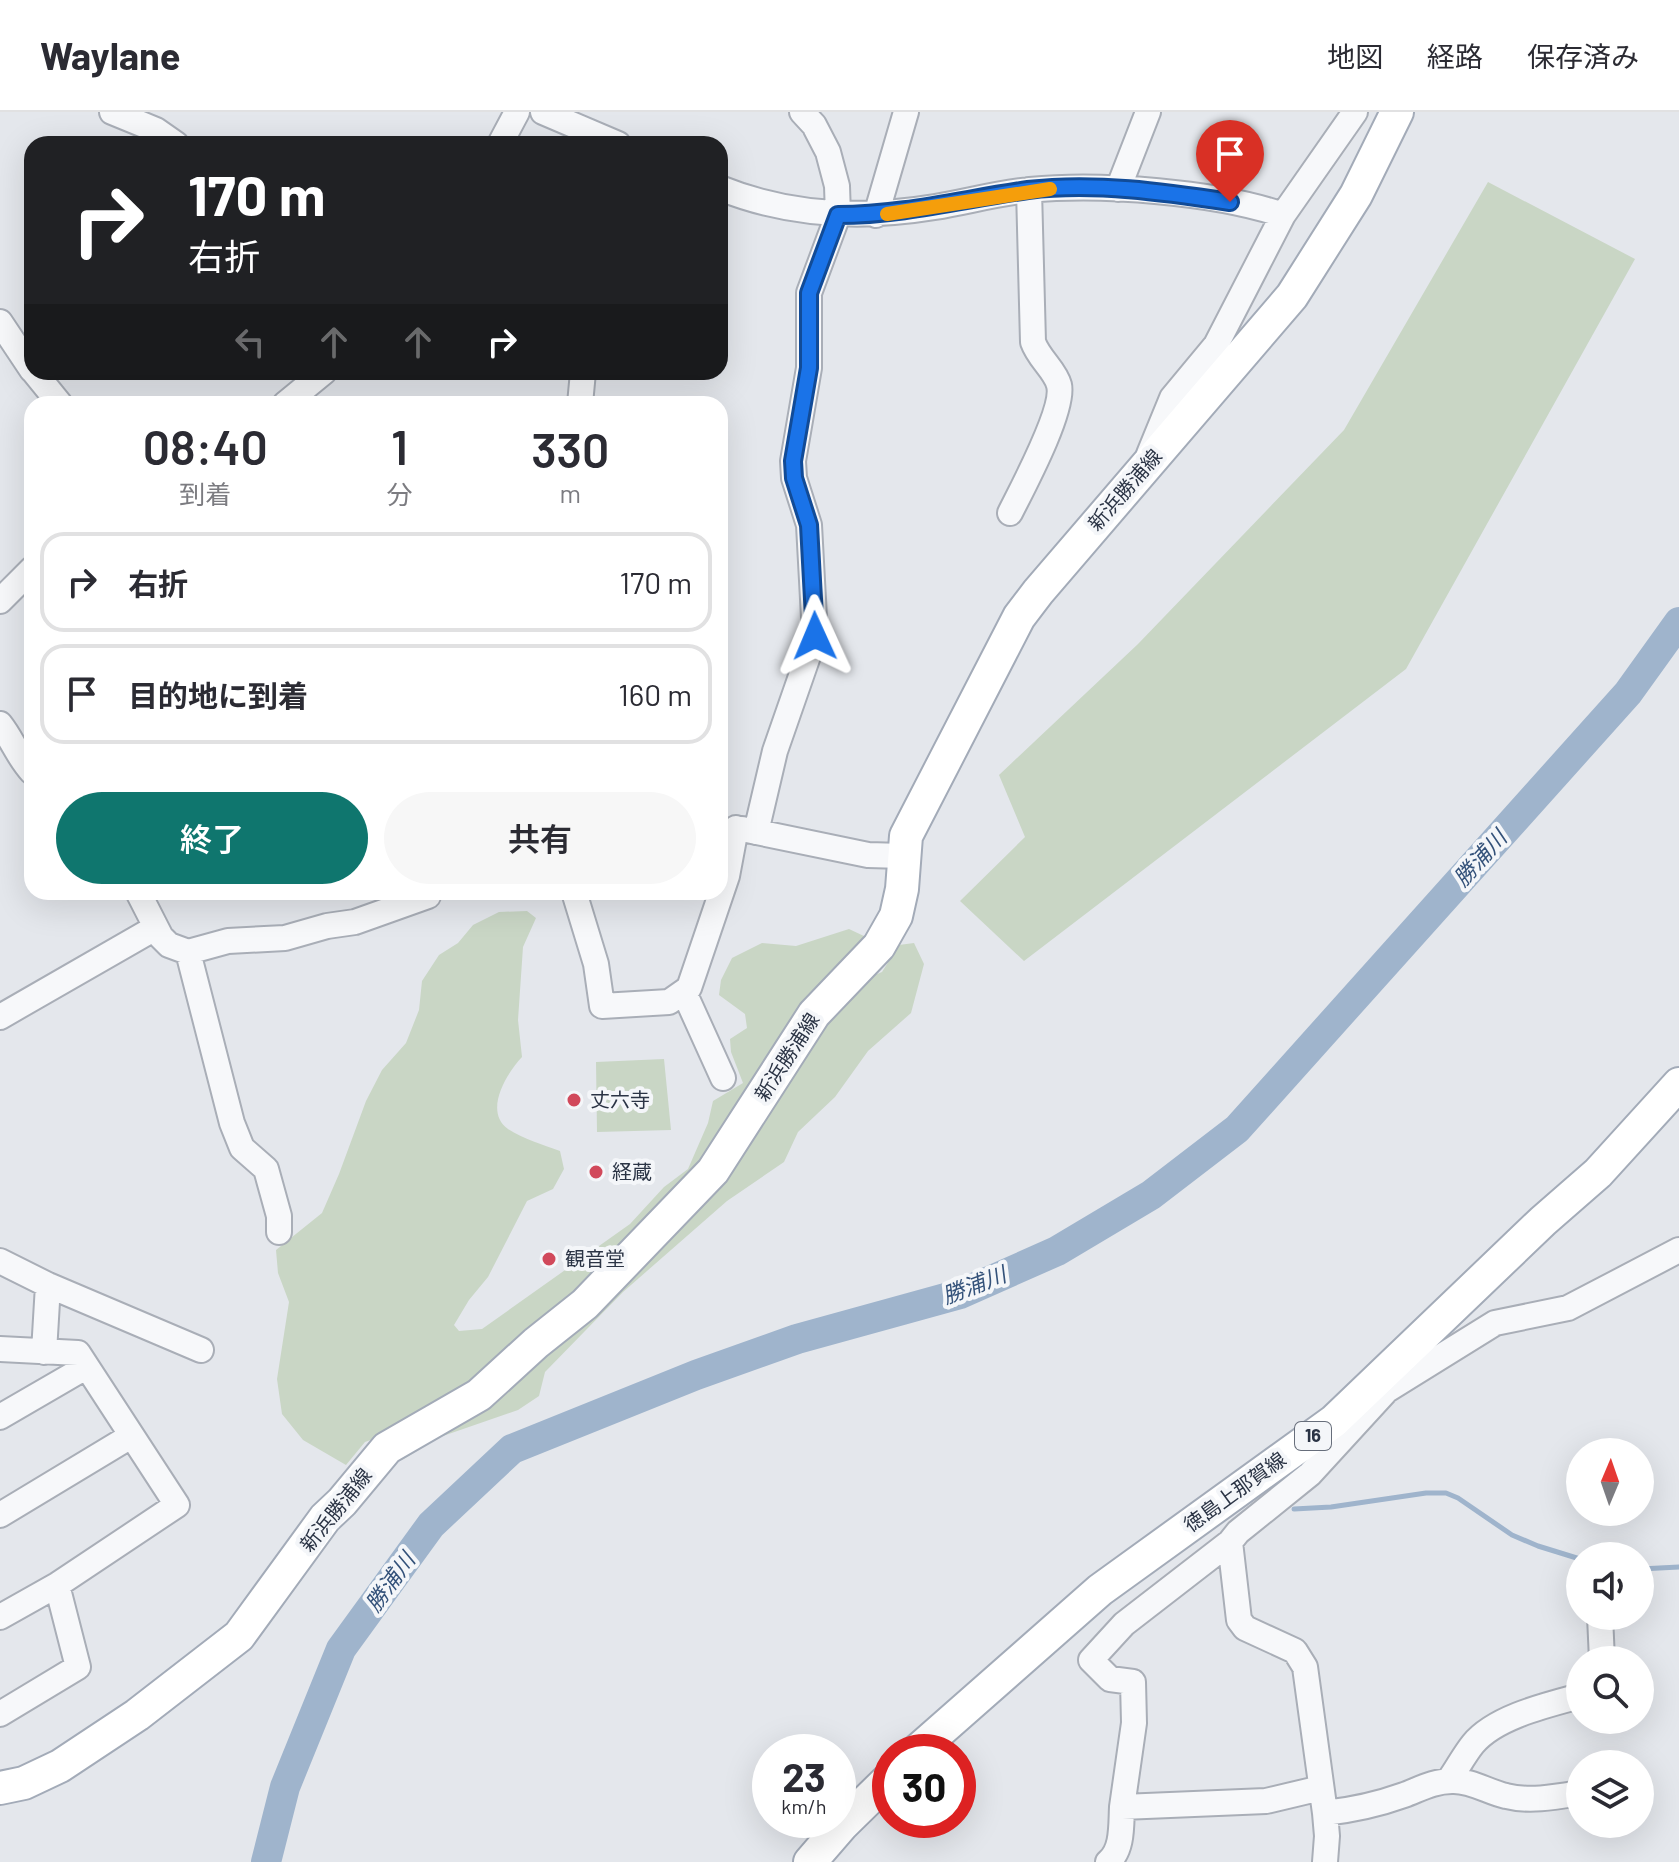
<!DOCTYPE html>
<html lang="ja">
<head>
<meta charset="utf-8">
<style>
	:root { --surface:#fff; --page:#f7f7f7; --text:#2b2b33; --muted:#7c7c81; --line:#e1e1e2; --accent:#0f766e }
	body { margin:0; font-family:Barlow,"Noto Sans JP",sans-serif; background:var(--page); color:var(--text); height:100vh; display:flex; flex-direction:column; font-size:30px; white-space:nowrap }
	* { box-sizing:border-box; margin:0 }
	p { font-size:26px; color:var(--muted) }
	.icon { flex:none; width:44px; height:44px; fill:none; stroke:currentColor; stroke-width:2; stroke-linecap:round; stroke-linejoin:round }
	.map { position:relative; flex:1; overflow:hidden }
	.sheet { position:absolute; left:24px; top:284px; width:704px; height:504px; display:flex; flex-direction:column; background:var(--surface); border-radius:24px; box-shadow:0 8px 32px #0002 }
	.sheet>* { flex:none }
	.banner { position:absolute; left:24px; top:24px; width:704px; height:244px; border-radius:24px; box-shadow:0 8px 32px #0002; background:#202124; color:#fff; overflow:hidden }
	.needle { width:52px; rotate:2deg }
	.fabs { position:absolute; left:1566px; top:1326px; display:grid; gap:16px }
	.fabs a { display:grid; place-items:center; width:88px; height:88px; border-radius:50%; background:var(--surface); box-shadow:0 8px 32px #0002; font-size:40px }
	.speed { position:absolute; left:752px; top:1622px; display:flex; gap:16px; font-size:40px; font-weight:700; text-align:center }
	.speed>* { display:grid; place-content:center; width:104px; height:104px; border-radius:50%; background:var(--surface); box-shadow:0 8px 32px #0002; line-height:1 }
	.speed small { font-size:20px; font-weight:400 }
	.speed .limit { border:12px solid #d22; background:#fff; color:#111 }
	.pin { position:absolute; display:grid; place-items:center; width:68px; height:68px; color:#fff; margin:-82px -34px; border-radius:50% 50% 50% 0; rotate:-45deg; box-shadow:0 0 8px #0007 }
	.pin .icon { rotate:45deg }
	.me { position:absolute; width:88px; margin:-44px; rotate:359deg; stroke-linejoin:round; filter:drop-shadow(0 0 6px #0008) }
	.turn { display:flex; align-items:center; gap:28px; height:168px; padding:0 32px; font-size:36px }
	.turn .icon { width:104px; height:104px; stroke-width:2.5 }
	.turn b { display:block; font-size:56px; line-height:68px }
	.lanes { display:flex; align-items:center; height:76px; padding:0 32px; background:#0003; justify-content:center; gap:40px; direction:ltr }
	.lanes .off { opacity:.35 }
	.eta { display:flex; justify-content:space-evenly; align-items:center; height:136px; text-align:center }
	.eta b { font-size:48px; font-weight:600; line-height:56px }
	.cta { display:flex; gap:16px; margin-top:auto; padding:16px 32px }
	.cta a { flex:1; height:92px; border-radius:48px; background:var(--accent); color:#fff; font-size:32px; font-weight:600; line-height:92px; text-align:center }
	.cta a+a { background:var(--page); color:var(--text) }
	ul { padding:0; list-style:none }
	li { display:flex; align-items:center; gap:24px; height:100px; margin:0 16px 12px; padding:0 16px; border:4px solid var(--line); border-radius:24px }
	li div { flex:1 }
	li b { display:block; font-size:30px }
	li em { font-style:normal }
	header { display:flex; align-items:center; gap:48px; box-sizing:border-box; height:112px; padding:0 40px; background:var(--surface); border-bottom:2px solid var(--line) }
	header strong { font-size:38px }
	nav { display:flex; gap:44px; margin-inline-start:auto; font-size:28px }
	.map>svg:first-child { display:block }
	.green { fill:#c9d6c5 }
	.lines { fill:none; stroke-linecap:round; stroke-linejoin:round }
	.stream { stroke:#9fb4cc; stroke-width:5 }
	.river { stroke:#9fb4cc; stroke-width:30 }
	.minor-casing { stroke:#a9aeb7; stroke-width:28 }
	.major-casing { stroke:#a3abb8; stroke-width:36 }
	.minor { stroke:#f7f8fa; stroke-width:24 }
	.major { stroke:#fff; stroke-width:32 }
	.route-casing { stroke:#114b97; stroke-width:20 }
	.route { stroke:#1a73e8; stroke-width:14 }
	.slow { stroke:#f59e0b; stroke-width:14 }
	.poi-dot { fill:#d1495b; stroke:#f4f6f9; stroke-width:3 }
	.labels { text-anchor:middle; stroke-width:8; stroke-linejoin:round; paint-order:stroke }
	.shield { fill:#f4f6f9; stroke:#676e7b; stroke-width:2 }
	.shield-label { font-size:18px; font-weight:bold; fill:#2b3445 }
	.street-label { font-size:20px; fill:#2b3445; stroke:#f4f6f9 }
	.poi-label { font-size:20px; fill:#2b3445; stroke:#f4f6f9; text-anchor:start }
	.water-label { font-size:22px; font-style:italic; fill:#34527a; stroke:#f4f6f9 }
</style>
</head>
<body>
<header>
<strong>Waylane</strong>
<nav><a>地図</a><a>経路</a><a>保存済み</a></nav>
</header>
<div class="map">
<svg width="1679" height="1750" viewBox="0 0 1679 1750">
	<rect width="100%" height="100%" fill="#e4e7ec"/>
	<path class="green" d="M1488,70L1635,147L1406,557L1024,849L960,789L1025,725L999,663L1138,532L1344,318Z
		M527,799L536,806L523,835L518,908L522,945C507,961 483,999 508,1017C523,1027 544,1033 560,1039L564,1057L553,1077L527,1089L488,1165L469,1188L454,1213L459,1219L482,1217L630,1112L664,1075L688,1057L708,1011L713,989L743,971L731,940L730,927L747,916L745,902L719,883L721,868L732,846L762,831L796,834L849,817L866,825L860,869L882,860L899,833L914,831L924,852L911,901L868,939L835,985L798,1020L784,1050L727,1089L623,1180L545,1260L539,1284L518,1298L440,1325L402,1348L393,1320L365,1330L346,1353L303,1328L282,1302L277,1267L289,1190L278,1161L276,1138L322,1101L339,1062L366,989L382,958L406,931L419,898L422,869L439,843L458,831L473,813L499,800Z
		M664,947L671,1018L597,1020L596,950Z"/>
	<g class="lines">
		<path class="stream" d="M1294,1397L1331,1395L1426,1381H1446L1458,1386L1512,1423L1538,1434L1580,1447
			M1640,1457L1679,1455"/>
		<path class="river" d="M266,1750L285,1675L341,1537L431,1413L512,1337L696,1263L797,1227L960,1182L1057,1139L1151,1083L1237,1017L1628,581L1679,510"/>
		<defs>
			<path id="minor" d="M112,0L156,18L176,32
				M543,0L618,32
				M500,32L517,0
				M720,76C789,104 862,107 935,95C966,90 998,81 1030,78C1101,71 1216,80 1283,103
				M1118,77L1148,0
				M876,103L906,0
				M0,210L32,258
				M34,260L60,292
				M285,292L324,260
				M580,292L583,260
				M1149,342L1172,286L1216,233L1283,103L1355,0
				M1010,401C1022,377 1065,297 1059,273C1055,258 1039,247 1033,230L1029,78
				M0,489L32,457
				M0,612C12,627 18,645 32,660
				M742,717L868,743L903,744
				M756,720L775,639L815,524L809,413L794,366L793,349L809,256V181L838,103L837,74L828,40L814,13L802,0
				M138,780L161,825L169,833L188,840L228,829L285,826L327,814L355,810L428,784V780
				M574,780L596,852L602,894L669,890L689,876L727,764L736,716
				M188,840L232,1011L242,1036L266,1057L279,1104V1120
				M684,880L723,966
				M0,905L155,816
				M0,1149L48,1173L201,1238
				M0,1237L78,1241L177,1393L57,1473L0,1505
				M44,1240L48,1173
				M0,1305L86,1255
				M0,1403L131,1324
				M1600,1504L1602,1548
				M0,1602L78,1555L57,1473
				M1449,1668C1457,1657 1464,1643 1473,1632C1495,1605 1547,1593 1580,1584
				M1122,1695L1134,1611L1133,1570L1110,1567L1091,1548L1124,1512L1230,1430
				M1325,1701C1352,1698 1379,1692 1404,1683C1420,1677 1434,1669 1452,1669C1471,1668 1488,1680 1506,1684C1529,1690 1556,1685 1580,1681
				M1108,1750C1123,1738 1121,1713 1122,1695L1266,1689L1321,1676
				M1325,1750L1327,1724L1325,1701L1305,1555L1295,1539L1245,1516L1239,1508L1230,1430L1238,1420L1310,1362L1387,1278L1495,1211L1568,1196L1679,1138"/>
			<path id="major" d="M916,1640L1100,1478L1334,1309L1543,1109L1598,1061L1679,972
				M0,1676L24,1671L60,1654L137,1603L239,1524L325,1406L342,1390L387,1336L479,1283L536,1231L585,1192L713,1059L814,902L879,834L896,804L902,777L906,724L1019,505L1038,480L1292,184L1356,83L1397,0
				M810,1750L842,1713L890,1666"/>
		</defs>
		<use href="#minor" class="minor-casing"/>
		<use href="#major" class="major-casing"/>
		<use href="#minor" class="minor"/>
		<use href="#major" class="major"/>
	</g>
	<g class="lines">
		<defs>
			<path id="route" d="M815,524L809,413L794,366L793,349L809,256V181L838,103C903,103 964,87 1028,78C1094,70 1164,80 1230,90"/>
		</defs>
		<use href="#route" class="route-casing"/>
		<use href="#route" class="route"/>
		<path class="slow" d="M887,102L1050,77"/>
	</g>
	<g class="poi-dot">
		<circle cx="574" cy="988" r="8"/>
		<circle cx="596" cy="1060" r="8"/>
		<circle cx="549" cy="1147" r="8"/>
	</g>
	<g class="labels">
		<rect class="shield" x="1295" y="1310" width="36" height="28" rx="6"/>
		<g class="shield-label">
			<text x="1313" y="1330">16</text>
		</g>
		<g class="street-label">
			<text transform="translate(1125 378) rotate(-49)" y="7">新浜勝浦線</text>
			<text transform="translate(787 945) rotate(-57)" y="7">新浜勝浦線</text>
			<text transform="translate(1235 1380) rotate(-36)" y="7">徳島上那賀線</text>
			<text transform="translate(336 1398) rotate(-51)" y="7">新浜勝浦線</text>
		</g>
		<g class="poi-label">
			<text x="590" y="995">丈六寺</text>
			<text x="612" y="1067">経蔵</text>
			<text x="565" y="1154">観音堂</text>
		</g>
		<g class="water-label">
			<text transform="translate(1480 746) rotate(-48)" y="8">勝浦川</text>
			<text transform="translate(974 1173) rotate(-21)" y="8">勝浦川</text>
			<text transform="translate(390 1470) rotate(-54)" y="8">勝浦川</text>
		</g>
	</g>
</svg>
<div class="fabs">
<a><svg class="needle" viewBox="-14 -14 28 28"><path d="M0-13l5 13h-10z" fill="#e53935"/><path d="M0 13l5-13h-10z" fill="#7c7c81"/></svg></a>
<a><svg class="icon" aria-label="sound" viewBox="0 0 24 24"><path d="M4 9h4l5-4v14l-5-4H4zM17 9q2 3 0 6"/></svg></a>
<a><svg class="icon" aria-label="search" viewBox="0 0 24 24"><circle cx="10" cy="10" r="6"/><path d="M15 15l6 6"/></svg></a>
<a><svg class="icon" aria-label="layers" viewBox="0 0 24 24"><path d="M12 4l9 5-9 5-9-5zM3 14l9 5 9-5"/></svg></a>
</div>
<div class="speed"><div>23<small>km/h</small></div><div class="limit">30</div></div>
<div class="pin" style="left:1230px;top:90px;background:#d93025"><svg class="icon" aria-label="arrive" viewBox="0 0 24 24"><path d="M6 21V4h12l-3 4 3 4H6"/></svg></div>
<svg class="me" style="left:815px;top:524px" viewBox="-20 -20 40 40"><path d="M0-17L14 15 0 8-14 15z" fill="#1a73e8" stroke="#fff" stroke-width="4"/></svg>
<div class="banner">
<div class="turn"><svg class="icon" aria-label="right" viewBox="0 0 24 24"><path d="M7 20v-9h11M14 6l5 5-5 5"/></svg><div><b>170 m</b>右折</div></div>
<div class="lanes"><svg class="icon off" aria-label="left" viewBox="0 0 24 24"><path d="M17 20v-9H6M10 6l-5 5 5 5"/></svg><svg class="icon off" aria-label="ahead" viewBox="0 0 24 24"><path d="M12 20V5M6 11l6-6 6 6"/></svg><svg class="icon off" aria-label="ahead" viewBox="0 0 24 24"><path d="M12 20V5M6 11l6-6 6 6"/></svg><svg class="icon" aria-label="right" viewBox="0 0 24 24"><path d="M7 20v-9h11M14 6l5 5-5 5"/></svg></div>
</div>
<section class="sheet">
<div class="eta">
<div><b>08:40</b><p>到着</p></div>
<div><b>1</b><p>分</p></div>
<div><b>330</b><p>m</p></div>
</div>
<ul>
<li><svg class="icon" aria-label="right" viewBox="0 0 24 24"><path d="M7 20v-9h11M14 6l5 5-5 5"/></svg><div><b>右折</b></div><em>170 m</em></li>
<li><svg class="icon" aria-label="arrive" viewBox="0 0 24 24"><path d="M6 21V4h12l-3 4 3 4H6"/></svg><div><b>目的地に到着</b></div><em>160 m</em></li>
</ul>
<div class="cta"><a>終了</a><a>共有</a></div>
</section>
</div>
</body>
</html>
